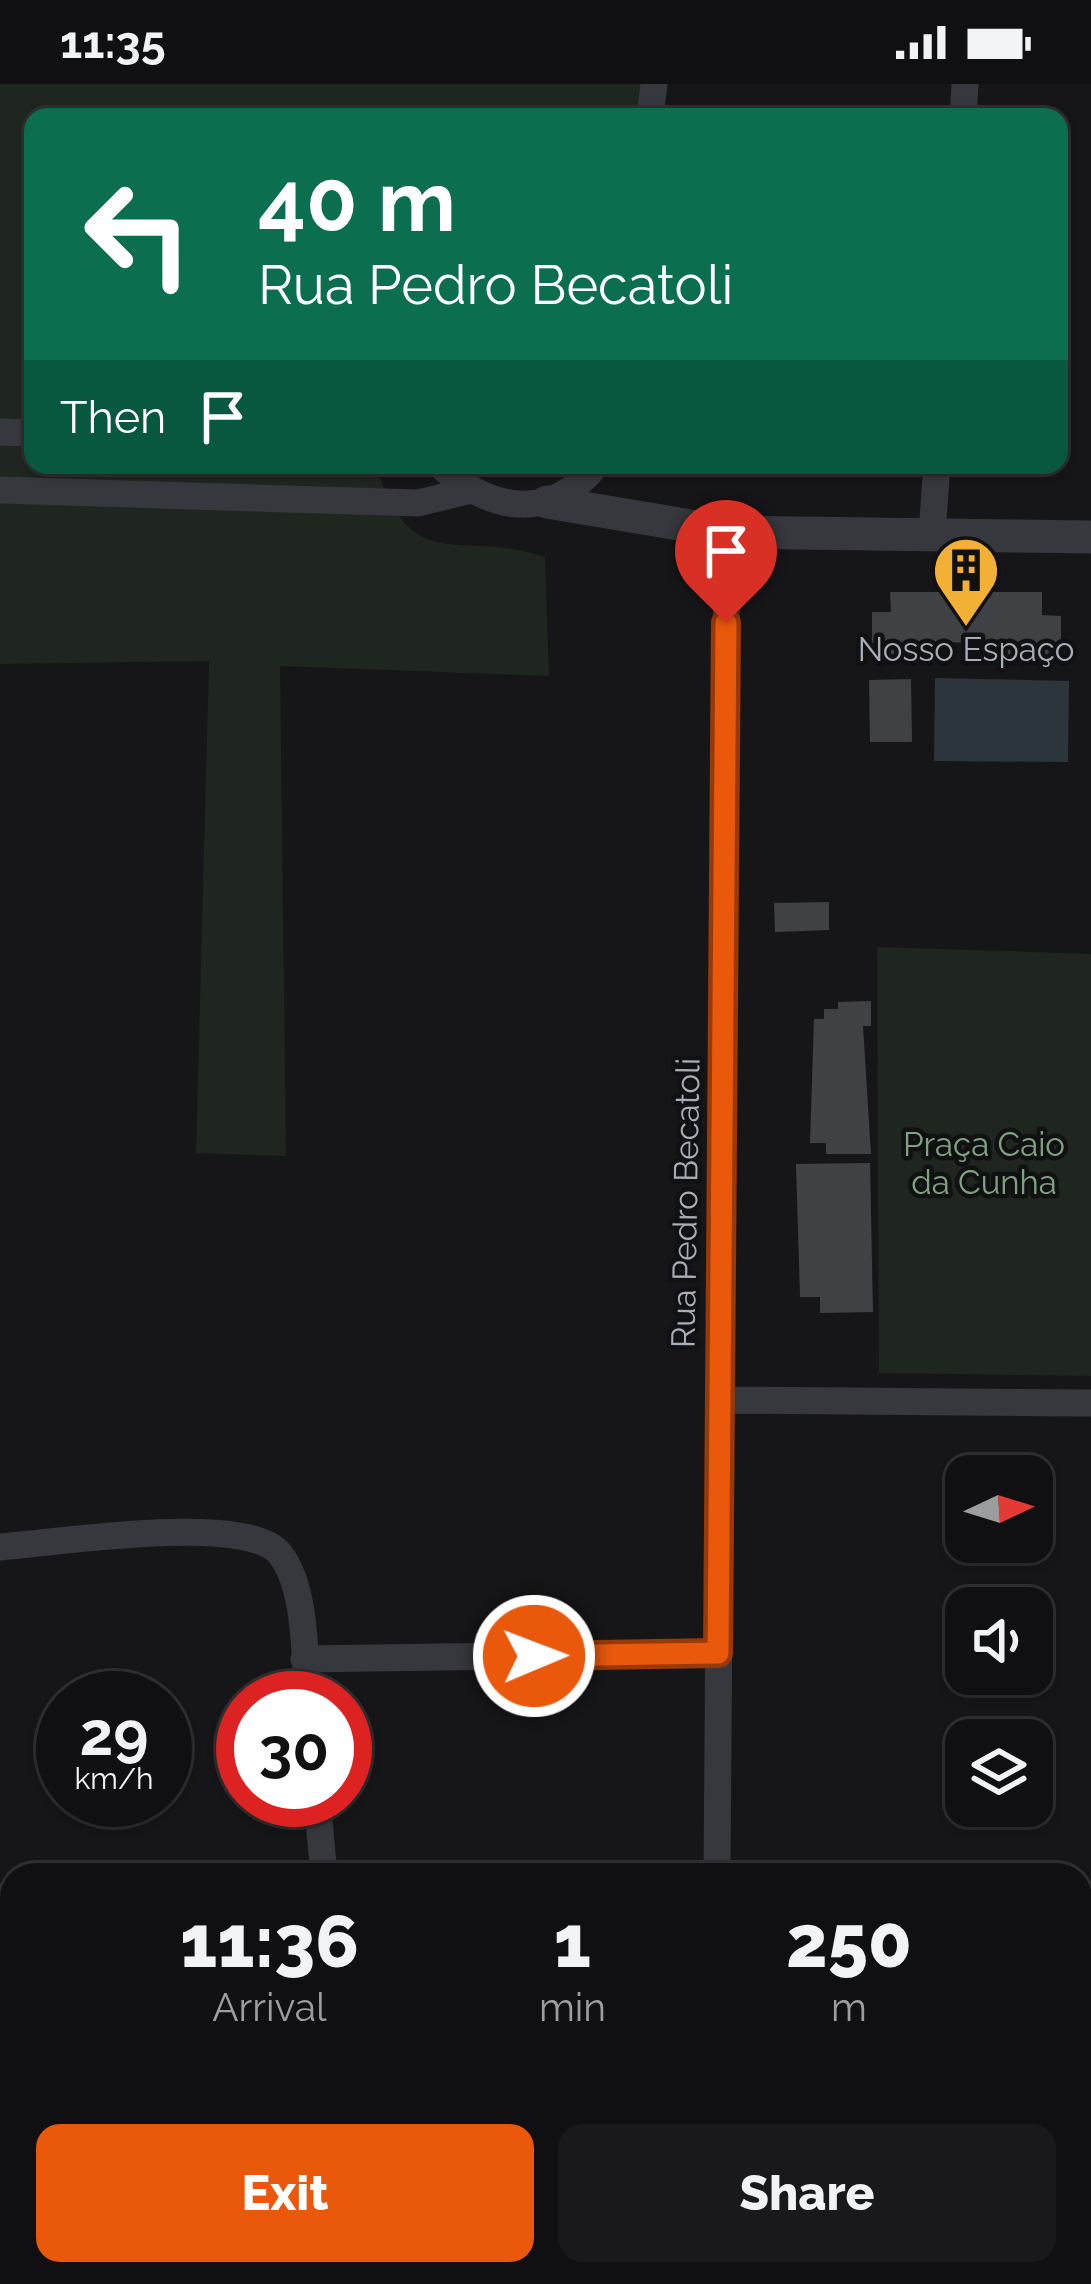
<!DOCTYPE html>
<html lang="en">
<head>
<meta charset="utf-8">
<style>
	:root { --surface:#101012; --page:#19191b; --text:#f1f3f6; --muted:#9c9d9f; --line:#303032; --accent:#ea580c }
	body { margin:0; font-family:Raleway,sans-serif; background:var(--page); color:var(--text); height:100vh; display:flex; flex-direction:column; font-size:45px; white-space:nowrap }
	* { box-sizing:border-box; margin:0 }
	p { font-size:39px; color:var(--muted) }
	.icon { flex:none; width:66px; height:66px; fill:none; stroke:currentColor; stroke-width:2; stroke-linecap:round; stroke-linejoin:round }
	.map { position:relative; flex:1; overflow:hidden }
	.sheet { position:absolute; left:0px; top:1779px; width:1092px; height:423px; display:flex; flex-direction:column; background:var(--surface); border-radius:36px 36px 0 0; box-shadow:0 3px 9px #0004,0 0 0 3px var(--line) }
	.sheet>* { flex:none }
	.hud { position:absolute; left:24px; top:24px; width:1044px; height:366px; border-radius:24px; box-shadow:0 3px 9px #0004,0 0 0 3px var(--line); background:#0b6e4f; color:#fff; overflow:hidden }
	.needle { width:78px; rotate:86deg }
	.controls { position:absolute; left:945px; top:1371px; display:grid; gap:24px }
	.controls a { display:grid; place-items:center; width:108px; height:108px; border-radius:24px; background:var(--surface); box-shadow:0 3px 9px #0004,0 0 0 3px var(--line); font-size:60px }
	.speed { position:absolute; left:36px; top:1587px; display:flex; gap:24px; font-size:60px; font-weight:700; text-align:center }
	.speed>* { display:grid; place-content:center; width:156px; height:156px; border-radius:50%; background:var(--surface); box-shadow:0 3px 9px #0004,0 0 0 3px var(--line); line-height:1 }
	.speed small { font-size:30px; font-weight:400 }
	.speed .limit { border:18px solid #d22; background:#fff; color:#111 }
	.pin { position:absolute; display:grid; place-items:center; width:102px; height:102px; color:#fff; margin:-123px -51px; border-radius:50% 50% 50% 0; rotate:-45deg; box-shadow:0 0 12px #0007 }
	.pin .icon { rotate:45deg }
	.me { position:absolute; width:132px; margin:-66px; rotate:89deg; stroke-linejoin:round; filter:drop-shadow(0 0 9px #0008) }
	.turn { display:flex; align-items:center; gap:42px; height:252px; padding:0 36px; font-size:54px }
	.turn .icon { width:156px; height:156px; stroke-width:2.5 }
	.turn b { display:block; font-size:84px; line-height:102px }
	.then { display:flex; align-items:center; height:114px; padding:0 36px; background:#0003; gap:24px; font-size:45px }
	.eta { display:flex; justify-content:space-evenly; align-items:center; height:204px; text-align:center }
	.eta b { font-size:72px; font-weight:800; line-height:84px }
	.action { display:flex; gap:24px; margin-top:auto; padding:24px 36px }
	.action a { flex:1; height:138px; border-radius:24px; background:var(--accent); color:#fff; font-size:48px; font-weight:800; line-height:138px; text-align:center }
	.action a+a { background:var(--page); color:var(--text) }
	.status { display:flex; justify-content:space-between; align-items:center; height:84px; padding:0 60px; background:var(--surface); direction:ltr }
	.status svg { height:33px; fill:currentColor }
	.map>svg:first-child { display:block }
	.green { fill:#1e261f }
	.water { fill:#2c353c }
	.building { fill:#404145 }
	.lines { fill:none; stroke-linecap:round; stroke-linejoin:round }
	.minor { stroke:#37383d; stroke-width:27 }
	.tertiary { stroke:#37383d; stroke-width:33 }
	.secondary { stroke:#45474d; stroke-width:39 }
	.trunk { stroke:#5b5e65; stroke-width:45 }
	.route-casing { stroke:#983908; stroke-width:30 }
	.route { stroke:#ea580c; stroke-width:21 }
	.labels { text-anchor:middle; stroke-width:9; stroke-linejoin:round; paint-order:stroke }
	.poi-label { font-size:33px; fill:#a8adb8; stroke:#111113 }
	.park-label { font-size:33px; fill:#7fa381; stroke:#111113 }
	.street-label { font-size:33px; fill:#a8adb8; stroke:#111113 }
</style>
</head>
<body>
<div class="status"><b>11:35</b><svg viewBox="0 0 49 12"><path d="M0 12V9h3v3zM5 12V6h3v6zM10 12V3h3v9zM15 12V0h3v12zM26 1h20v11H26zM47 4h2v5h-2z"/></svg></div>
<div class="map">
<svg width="1091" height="2200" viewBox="0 0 1091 2200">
	<rect width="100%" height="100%" fill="#161618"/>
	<path class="green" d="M0,0H646L640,33H33V381H375C414,496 455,443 545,473L549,592L280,582L286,1072L196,1069L209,577L0,580Z
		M877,863L1091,870V1292L879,1289Z"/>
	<path class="water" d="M935,594L1069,597L1068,678L934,677Z"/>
	<path class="building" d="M890,508H1042V531L1061,532V578H1006V559L919,558V575H872V528H891Z
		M911,595L912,658H870L869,596Z
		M829,818V846L775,848L774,819Z
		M871,917V942H863L871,1070H826V1059H810L814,935H824V925H838V918Z
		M870,1079L873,1228L820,1229V1213H800L796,1080Z"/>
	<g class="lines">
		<path class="minor" d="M650,33L654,0
			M963,33L965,0
			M0,348L33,349
			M440,381C488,427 551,439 596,381
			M0,406L418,419L467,407
			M932,449L937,381
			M719,1316L1091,1319
			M0,1463C55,1459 247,1428 280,1470C307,1504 304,1573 308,1614
			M304,1575L718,1569
			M317,1716L324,1791
			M717,1791L727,448"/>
		<path class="tertiary" d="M547,418L727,448L1091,453"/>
		<path class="secondary" d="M0,1924H12
			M1080,1934H1091"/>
		<path class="trunk" d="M0,2075H12
			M1080,2083H1091
			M668,2190L687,2200"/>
	</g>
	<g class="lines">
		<defs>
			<path id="route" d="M534,1572L718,1569L726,539"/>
		</defs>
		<use href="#route" class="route-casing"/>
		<use href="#route" class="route"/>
	</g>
	<defs>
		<symbol id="building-pin" viewBox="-11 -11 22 30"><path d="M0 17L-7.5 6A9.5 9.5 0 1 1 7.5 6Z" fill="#f2b134" stroke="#111113"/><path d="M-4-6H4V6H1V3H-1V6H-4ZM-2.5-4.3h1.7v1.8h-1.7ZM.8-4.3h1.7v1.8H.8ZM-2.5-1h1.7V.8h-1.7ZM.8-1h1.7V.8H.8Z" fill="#111"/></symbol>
	</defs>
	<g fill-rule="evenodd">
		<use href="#building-pin" x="928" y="448" width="76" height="104"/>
	</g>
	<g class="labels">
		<g class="poi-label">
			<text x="966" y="577">Nosso Espaço</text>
		</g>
		<g class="park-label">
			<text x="984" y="1072">Praça Caio<tspan x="984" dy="38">da Cunha</tspan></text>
		</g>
		<g class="street-label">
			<text transform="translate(685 1119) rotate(-89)" y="12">Rua Pedro Becatoli</text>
		</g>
	</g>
</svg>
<div class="controls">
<a><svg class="needle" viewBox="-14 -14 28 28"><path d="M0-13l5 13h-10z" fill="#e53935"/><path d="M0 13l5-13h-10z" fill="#9c9d9f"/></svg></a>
<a><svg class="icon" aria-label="sound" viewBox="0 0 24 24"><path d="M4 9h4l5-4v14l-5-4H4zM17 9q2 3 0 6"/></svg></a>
<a><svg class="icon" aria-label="layers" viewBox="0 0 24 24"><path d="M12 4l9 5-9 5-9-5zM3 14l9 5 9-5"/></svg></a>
</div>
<div class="speed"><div>29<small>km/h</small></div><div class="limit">30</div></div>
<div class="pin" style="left:726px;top:539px;background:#d93025"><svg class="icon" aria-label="arrive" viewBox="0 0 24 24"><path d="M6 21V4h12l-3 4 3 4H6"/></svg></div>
<svg class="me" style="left:534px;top:1572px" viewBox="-20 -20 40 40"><circle r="17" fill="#ea580c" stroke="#fff" stroke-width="3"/><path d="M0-11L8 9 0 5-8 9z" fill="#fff"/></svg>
<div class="hud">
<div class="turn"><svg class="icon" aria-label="left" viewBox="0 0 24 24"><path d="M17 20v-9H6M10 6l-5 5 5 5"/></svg><div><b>40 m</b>Rua Pedro Becatoli</div></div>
<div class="then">Then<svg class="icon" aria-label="arrive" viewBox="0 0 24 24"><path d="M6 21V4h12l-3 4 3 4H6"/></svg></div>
</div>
<section class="sheet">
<div class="eta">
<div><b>11:36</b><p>Arrival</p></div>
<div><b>1</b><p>min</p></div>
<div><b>250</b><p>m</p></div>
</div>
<div class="action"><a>Exit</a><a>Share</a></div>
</section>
</div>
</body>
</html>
